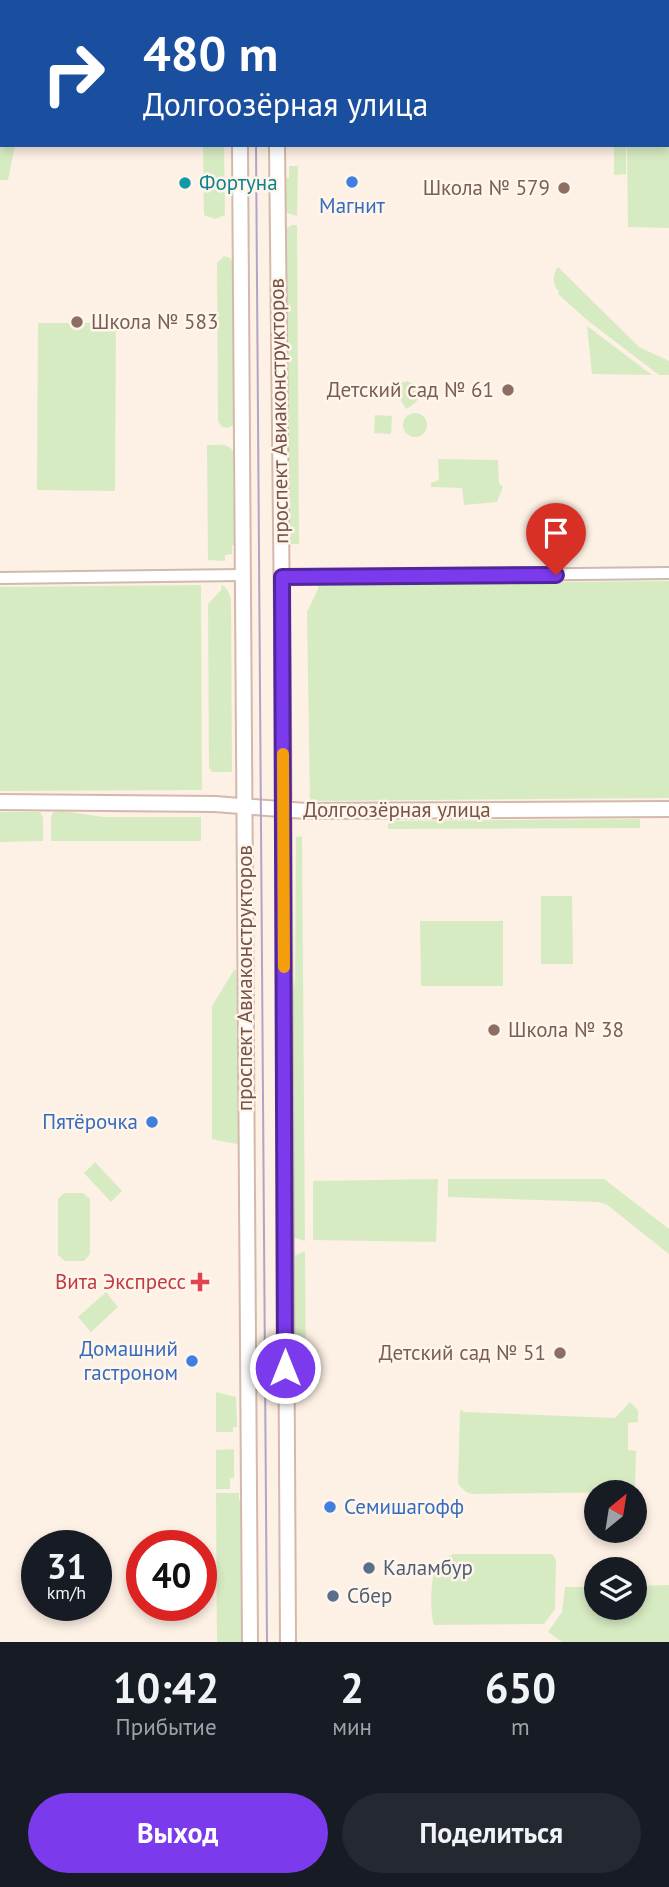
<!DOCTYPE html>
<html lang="ru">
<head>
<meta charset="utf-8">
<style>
	:root { --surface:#171b24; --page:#242831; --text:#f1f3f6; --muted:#9ea1a6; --accent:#7c3aed }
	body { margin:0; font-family:"PT Sans",sans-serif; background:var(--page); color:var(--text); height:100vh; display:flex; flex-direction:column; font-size:26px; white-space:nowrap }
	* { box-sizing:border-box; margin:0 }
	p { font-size:23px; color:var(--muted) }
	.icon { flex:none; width:38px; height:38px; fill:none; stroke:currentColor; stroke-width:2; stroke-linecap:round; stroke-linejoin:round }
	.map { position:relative; height:1642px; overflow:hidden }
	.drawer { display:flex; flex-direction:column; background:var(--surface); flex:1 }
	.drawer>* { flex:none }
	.guide { position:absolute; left:0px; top:0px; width:670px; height:147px; box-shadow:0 4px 10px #0003; background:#1a4fa0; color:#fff; overflow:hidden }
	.needle { width:46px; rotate:30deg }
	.fabs { position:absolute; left:584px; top:1480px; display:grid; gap:14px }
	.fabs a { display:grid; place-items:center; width:63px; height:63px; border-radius:50%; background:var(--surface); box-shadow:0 4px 10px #0003; font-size:35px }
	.speed { position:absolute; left:21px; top:1530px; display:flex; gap:14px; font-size:35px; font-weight:700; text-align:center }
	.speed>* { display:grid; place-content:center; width:91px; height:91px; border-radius:50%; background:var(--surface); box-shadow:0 4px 10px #0003; line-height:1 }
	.speed small { font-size:18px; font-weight:400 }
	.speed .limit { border:10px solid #d22; background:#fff; color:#111 }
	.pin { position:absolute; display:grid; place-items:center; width:60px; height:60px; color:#fff; margin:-72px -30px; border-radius:50% 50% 50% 0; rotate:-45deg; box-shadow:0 0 7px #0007 }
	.pin .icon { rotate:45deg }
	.me { position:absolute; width:77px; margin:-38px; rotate:0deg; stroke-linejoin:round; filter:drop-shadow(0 0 5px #0008) }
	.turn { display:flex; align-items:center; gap:24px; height:147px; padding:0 28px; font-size:32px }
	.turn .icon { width:91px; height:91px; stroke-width:2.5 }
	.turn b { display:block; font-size:49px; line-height:60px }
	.eta { display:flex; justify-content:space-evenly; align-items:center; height:119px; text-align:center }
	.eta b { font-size:42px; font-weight:700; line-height:49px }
	.cta { display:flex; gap:14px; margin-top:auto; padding:14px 28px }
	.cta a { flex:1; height:80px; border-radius:42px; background:var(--accent); color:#fff; font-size:28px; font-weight:700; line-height:80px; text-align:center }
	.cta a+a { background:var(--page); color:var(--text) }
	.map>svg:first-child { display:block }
	.green { fill:#d7ebc3 }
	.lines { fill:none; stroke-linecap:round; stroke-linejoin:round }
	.street-casing { stroke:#d0b9ad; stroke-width:14 }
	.secondary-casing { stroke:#d4b8ab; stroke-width:18 }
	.street { stroke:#fff; stroke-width:10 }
	.secondary { stroke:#fff; stroke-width:14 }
	.tram { stroke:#b2a3c7; stroke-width:2 }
	.route-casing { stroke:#51269a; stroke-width:18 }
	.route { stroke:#7c3aed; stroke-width:12 }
	.slow { stroke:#f59e0b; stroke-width:12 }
	.shop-dot { fill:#3f7fe0; stroke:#fff5eb; stroke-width:2.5 }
	.culture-dot { fill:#0f9aa8; stroke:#fff5eb; stroke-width:2.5 }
	.education-dot { fill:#8d6e63; stroke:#fff5eb; stroke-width:2.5 }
	.health-dot { fill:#e0444e; stroke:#fff5eb; stroke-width:2.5 }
	.service-dot { fill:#5c6f8a; stroke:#fff5eb; stroke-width:2.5 }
	.labels { text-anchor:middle; stroke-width:5; stroke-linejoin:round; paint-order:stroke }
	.culture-label { font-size:21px; fill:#0d838f; stroke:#fff5eb; text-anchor:start }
	.education-label { font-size:21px; fill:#785e54; stroke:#fff5eb; text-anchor:end }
	.shop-label { font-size:21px; fill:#366cbe; stroke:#fff5eb; text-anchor:end }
	.street-label { font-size:21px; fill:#765449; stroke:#fff5eb }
	.health-label { font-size:21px; fill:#be3a42; stroke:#fff5eb; text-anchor:end }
	.service-label { font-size:21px; fill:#4e5e75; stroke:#fff5eb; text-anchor:start }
</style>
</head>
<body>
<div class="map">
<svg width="669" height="1642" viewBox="0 0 669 1642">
	<rect width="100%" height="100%" fill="#fdf0e4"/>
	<path class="green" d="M0,64L2,145H15L8,180H0Z
		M669,102V228L628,227L627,145H668Z
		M203,145H224L225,215L215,219L204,215Z
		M614,145H626V174L614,175Z
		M289,166H298L297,216L284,212V178H289Z
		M292,225H297L299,544H287L284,230Z
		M224,256L230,258L233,263L235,420L233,425L228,428L222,427L218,421L217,263Z
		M558,267L639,347L669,361V375H659L587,320L558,294L559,292C552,284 552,276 558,267Z
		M38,323H116L115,491L37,490Z
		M587,326L652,375L592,374Z
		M407,381L420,387C422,399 415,404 406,409L392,385Z
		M403 425a12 12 0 1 1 24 0a12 12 0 1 1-24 0Z
		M375,415L392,416L391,434L374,433Z
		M207,445C218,445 231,442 235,455L236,545H232V554L225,555V561L208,560Z
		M438,459L498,460L499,483L503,487L497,502L464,505L462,488L431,487V483L439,480Z
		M669,581V798L310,801L307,612L318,589V584Z
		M201,585L202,790L0,791V587Z
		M222,585L227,589L231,599L232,772H212L209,767L208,604L221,590Z
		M63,811L103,817H201V841H51V818L53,812Z
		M0,812H40L43,818V841L0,842Z
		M640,819V828L388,829V821Z
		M302,836L305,1241L292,1237L290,1013L295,980L296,837Z
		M541,896H572L573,964H541Z
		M420,921H503V986H421Z
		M234,970H236L240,1010L241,1145L212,1139V1006Z
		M95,1162L122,1191L111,1202L84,1173Z
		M438,1179L436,1242L313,1240V1181Z
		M448,1179H604L669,1229V1254L606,1204L599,1202L448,1197Z
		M64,1193H83L90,1199V1254L84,1261H65L58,1255V1199Z
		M305,1251L306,1385L293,1384L292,1257Z
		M106,1292L118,1307L91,1332L78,1317Z
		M216,1392L236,1397L237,1427H233V1432H216Z
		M630,1402L638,1410V1422L628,1423V1450L636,1451L635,1492L472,1494L466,1492L458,1484L460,1411L462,1409L463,1412L615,1418Z
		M234,1449V1478H230V1489H216V1450Z
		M216,1493H239V1500H244L245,1639L240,1642H217Z
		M453,1554H552L556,1560L555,1609L544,1624L434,1625C430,1615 430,1578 436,1568C440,1562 447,1557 453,1554Z
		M669,1585V1642H562L548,1632L562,1612L565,1587H597V1608H635V1586Z"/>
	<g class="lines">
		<defs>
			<path id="street" d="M282,577L669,573
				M0,578L242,575"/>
			<path id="secondary" d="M239,0V2
				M276,0V2
				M240,145L250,1642
				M277,145L283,712L288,1642
				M0,802L215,804L306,811L669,809"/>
		</defs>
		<use href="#street" class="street-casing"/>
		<use href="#secondary" class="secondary-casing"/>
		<use href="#street" class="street"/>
		<use href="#secondary" class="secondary"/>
		<path class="tram" d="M260,0V2
			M256,145L267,1642"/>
	</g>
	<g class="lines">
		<defs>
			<path id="route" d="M285,1368L282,577L556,575"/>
		</defs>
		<use href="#route" class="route-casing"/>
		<use href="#route" class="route"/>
		<path class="slow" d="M283,754L284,967"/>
	</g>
	<g class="shop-dot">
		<circle cx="352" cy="182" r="7"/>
		<circle cx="152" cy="1122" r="7"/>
		<circle cx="192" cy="1361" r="7"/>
		<circle cx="330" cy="1507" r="7"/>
	</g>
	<circle class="culture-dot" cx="185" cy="183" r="7"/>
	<g class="education-dot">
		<circle cx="564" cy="188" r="7"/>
		<circle cx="77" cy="322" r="7"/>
		<circle cx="508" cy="390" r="7"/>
		<circle cx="494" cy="1030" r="7"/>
		<circle cx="560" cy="1353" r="7"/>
	</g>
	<path class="health-dot" d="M196.5 1271.5h7v7h7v7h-7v7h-7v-7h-7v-7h7z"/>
	<g class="service-dot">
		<circle cx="369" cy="1568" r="7"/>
		<circle cx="333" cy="1596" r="7"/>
	</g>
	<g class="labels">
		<g class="culture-label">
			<text x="199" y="190">Фортуна</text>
		</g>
		<g class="education-label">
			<text x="550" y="195">Школа № 579</text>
			<text x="91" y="329" text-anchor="start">Школа № 583</text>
			<text x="494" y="397">Детский сад № 61</text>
			<text x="508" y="1037" text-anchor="start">Школа № 38</text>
			<text x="546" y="1360">Детский сад № 51</text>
		</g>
		<g class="shop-label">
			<text x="352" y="213" text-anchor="middle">Магнит</text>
			<text x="138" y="1129">Пятёрочка</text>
			<text x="178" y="1356">Домашний<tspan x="178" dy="24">гастроном</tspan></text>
			<text x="344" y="1514" text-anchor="start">Семишагофф</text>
		</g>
		<g class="street-label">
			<text transform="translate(279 411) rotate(-91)" y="7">проспект Авиаконструкторов</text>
			<text x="397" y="817">Долгоозёрная улица</text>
			<text transform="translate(245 978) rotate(-90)" y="7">проспект Авиаконструкторов</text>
		</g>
		<g class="health-label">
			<text x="186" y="1289">Вита Экспресс</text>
		</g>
		<g class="service-label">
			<text x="383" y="1575">Каламбур</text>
			<text x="347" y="1603">Сбер</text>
		</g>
	</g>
</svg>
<div class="fabs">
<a><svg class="needle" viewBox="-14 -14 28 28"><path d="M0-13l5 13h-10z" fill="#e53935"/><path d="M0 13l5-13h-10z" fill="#9ea1a6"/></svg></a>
<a><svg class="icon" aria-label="layers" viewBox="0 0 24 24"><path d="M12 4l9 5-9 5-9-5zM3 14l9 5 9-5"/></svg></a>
</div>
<div class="speed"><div>31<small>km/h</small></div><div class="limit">40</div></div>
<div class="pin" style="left:556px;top:575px;background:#d93025"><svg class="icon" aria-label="arrive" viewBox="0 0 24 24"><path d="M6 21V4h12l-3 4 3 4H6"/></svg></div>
<svg class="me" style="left:285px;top:1368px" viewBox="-20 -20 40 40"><circle r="17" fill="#7c3aed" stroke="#fff" stroke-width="3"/><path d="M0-11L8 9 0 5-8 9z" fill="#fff"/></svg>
<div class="guide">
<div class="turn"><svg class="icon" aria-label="right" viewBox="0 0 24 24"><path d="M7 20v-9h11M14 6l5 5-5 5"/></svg><div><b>480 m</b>Долгоозёрная улица</div></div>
</div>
</div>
<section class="drawer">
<div class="eta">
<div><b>10:42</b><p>Прибытие</p></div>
<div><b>2</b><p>мин</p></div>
<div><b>650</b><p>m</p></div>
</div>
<div class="cta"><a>Выход</a><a>Поделиться</a></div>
</section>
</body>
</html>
